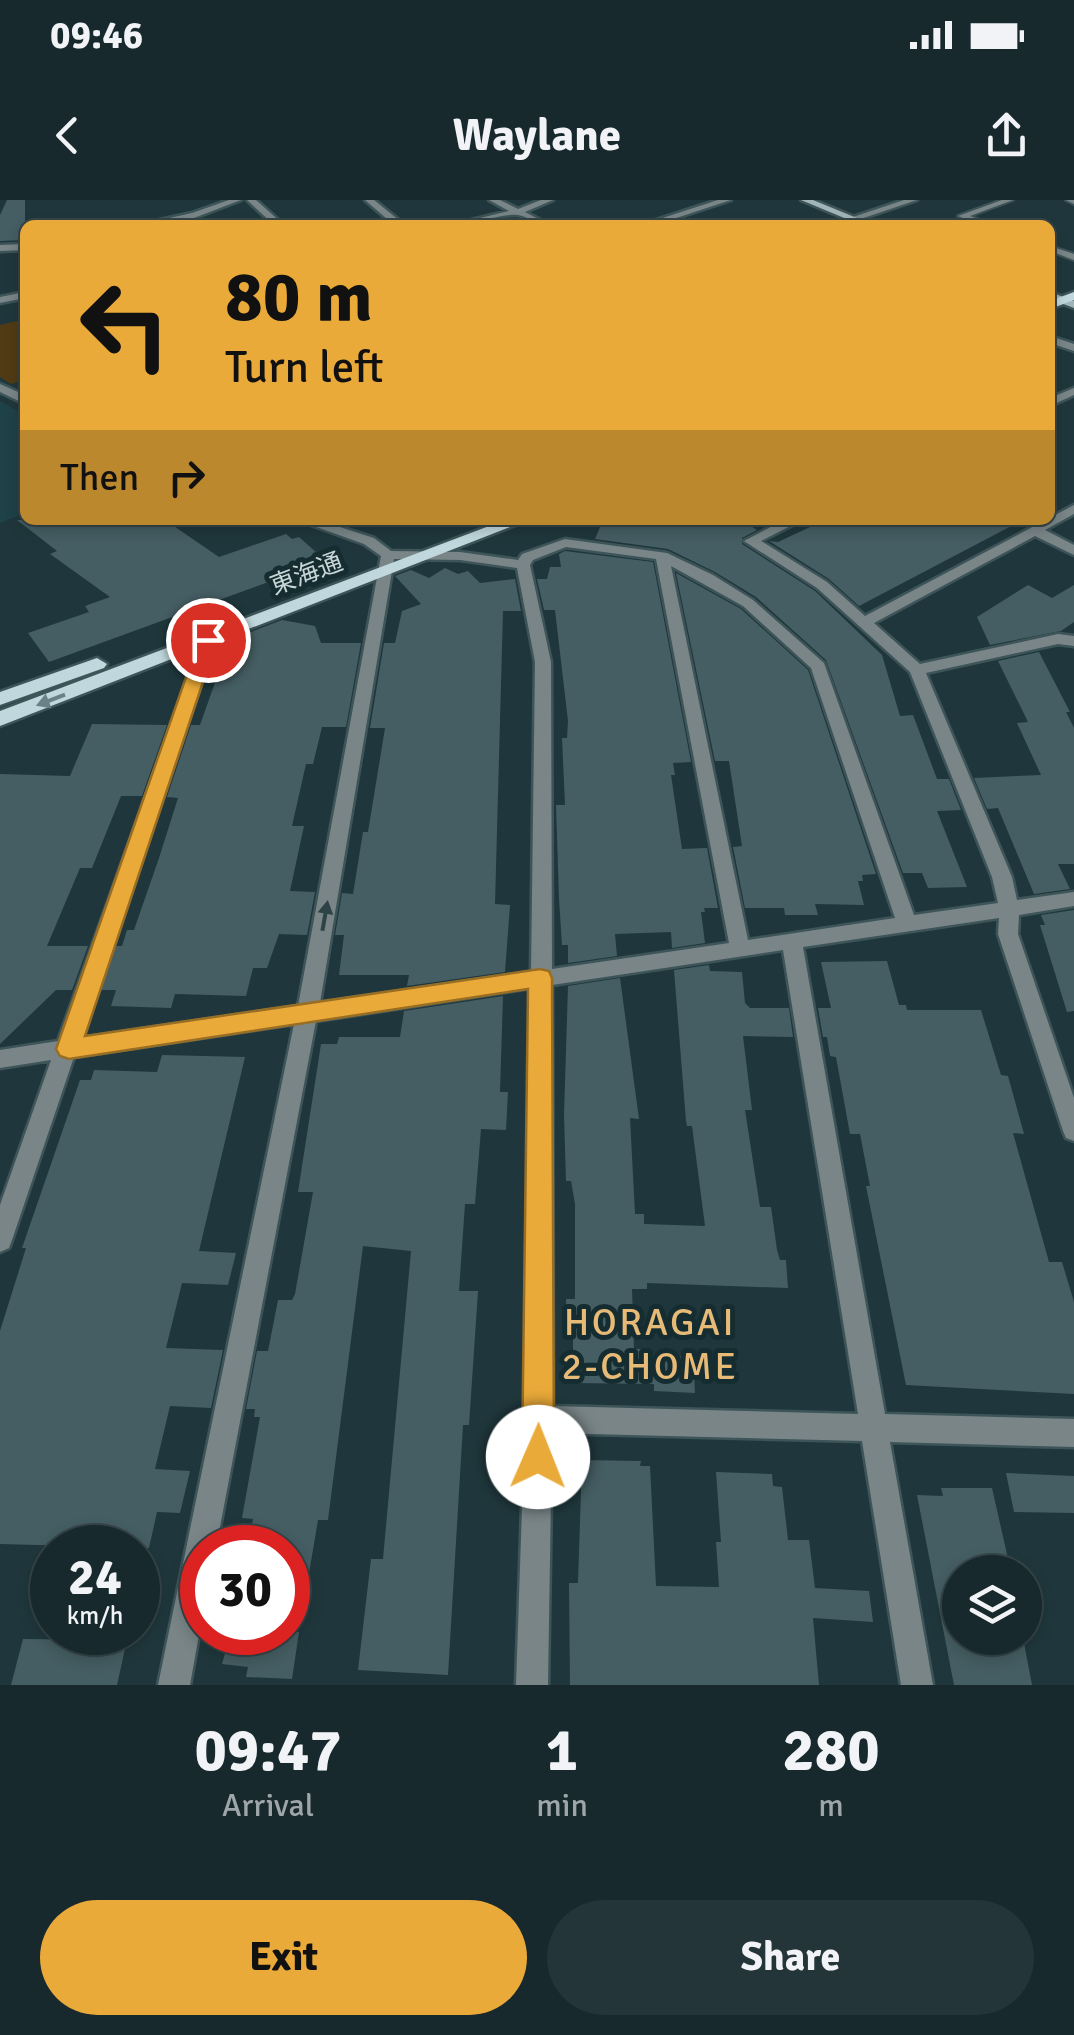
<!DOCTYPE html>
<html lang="en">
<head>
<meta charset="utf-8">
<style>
	:root { --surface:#17292d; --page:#243539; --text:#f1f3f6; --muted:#9ea6aa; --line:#364549; --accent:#eaaa39 }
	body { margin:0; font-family:Signika,"Noto Sans JP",sans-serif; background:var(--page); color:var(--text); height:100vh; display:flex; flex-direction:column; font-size:38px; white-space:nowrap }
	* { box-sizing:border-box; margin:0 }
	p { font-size:32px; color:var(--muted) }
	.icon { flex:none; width:55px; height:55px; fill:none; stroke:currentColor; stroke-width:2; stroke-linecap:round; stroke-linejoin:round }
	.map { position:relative; height:1485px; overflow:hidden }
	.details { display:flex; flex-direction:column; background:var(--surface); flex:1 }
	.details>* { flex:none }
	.top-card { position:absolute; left:20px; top:20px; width:1035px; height:305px; border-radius:15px; box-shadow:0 5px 15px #0003,0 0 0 2px var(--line); background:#eaaa39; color:#111; overflow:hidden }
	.tools { position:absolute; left:942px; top:1355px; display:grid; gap:20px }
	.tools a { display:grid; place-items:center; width:100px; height:100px; border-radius:50%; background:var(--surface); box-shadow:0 5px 15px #0003,0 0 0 2px var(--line); font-size:50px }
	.speed { position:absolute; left:30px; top:1325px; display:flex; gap:20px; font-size:50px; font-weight:700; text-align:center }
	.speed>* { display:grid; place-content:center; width:130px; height:130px; border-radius:50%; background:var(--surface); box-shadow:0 5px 15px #0003,0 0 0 2px var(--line); line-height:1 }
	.speed small { font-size:25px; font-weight:400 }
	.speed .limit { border:15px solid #d22; background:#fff; color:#111 }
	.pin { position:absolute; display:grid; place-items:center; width:85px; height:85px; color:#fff; margin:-42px; border:5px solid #fff; border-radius:50%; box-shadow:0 2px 10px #0007 }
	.me { position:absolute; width:110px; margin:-55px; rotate:1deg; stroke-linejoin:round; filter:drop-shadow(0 0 8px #0008) }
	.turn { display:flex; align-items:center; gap:35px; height:210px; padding:0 40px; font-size:45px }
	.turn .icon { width:130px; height:130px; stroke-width:2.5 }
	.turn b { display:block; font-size:70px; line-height:85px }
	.then { display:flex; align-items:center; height:95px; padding:0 40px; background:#0003; gap:20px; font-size:38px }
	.eta { display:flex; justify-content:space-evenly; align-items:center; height:170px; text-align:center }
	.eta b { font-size:60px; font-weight:700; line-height:70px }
	.button { display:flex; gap:20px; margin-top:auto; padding:20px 40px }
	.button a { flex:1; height:115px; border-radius:60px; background:var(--accent); color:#111; font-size:40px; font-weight:700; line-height:115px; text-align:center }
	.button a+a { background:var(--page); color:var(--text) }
	.status { display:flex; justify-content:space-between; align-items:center; height:70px; padding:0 50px; background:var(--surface); direction:ltr }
	.status svg { height:28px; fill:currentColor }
	header { display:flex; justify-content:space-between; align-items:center; height:130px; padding:0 40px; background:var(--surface); font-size:45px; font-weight:700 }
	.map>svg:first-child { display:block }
	.built { fill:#1f4148 }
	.green { fill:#513b15 }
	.building { fill:#455e63 }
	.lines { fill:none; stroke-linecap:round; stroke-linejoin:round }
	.lane-casing { stroke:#3d5458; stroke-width:4 }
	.street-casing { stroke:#3d5458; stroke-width:5 }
	.secondary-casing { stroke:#3d5458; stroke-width:5 }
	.primary-casing { stroke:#3d5458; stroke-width:5 }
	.lane { fill:#798587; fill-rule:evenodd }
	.street { fill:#798587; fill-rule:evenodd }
	.secondary { fill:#a1b4b7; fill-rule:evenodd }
	.primary { fill:#c0d8dd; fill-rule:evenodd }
	.oneway { fill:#6a8287 }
	.oneway2 { fill:#2e4346 }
	.route { fill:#eaaa39; stroke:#986e25; stroke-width:2.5 }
	.labels { text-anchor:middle; stroke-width:10; stroke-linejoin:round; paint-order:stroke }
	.far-street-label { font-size:25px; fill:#c8d6d8; stroke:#152d31 }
	.near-neighbourhood-label { font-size:38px; letter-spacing:2.5px; fill:#e7bb77; stroke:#152d31 }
</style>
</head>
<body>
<div class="status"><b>09:46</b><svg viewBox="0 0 49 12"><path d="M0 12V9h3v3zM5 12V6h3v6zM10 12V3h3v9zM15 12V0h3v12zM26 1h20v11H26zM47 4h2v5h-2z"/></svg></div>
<header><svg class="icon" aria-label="back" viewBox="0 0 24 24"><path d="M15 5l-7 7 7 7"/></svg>Waylane<svg class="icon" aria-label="share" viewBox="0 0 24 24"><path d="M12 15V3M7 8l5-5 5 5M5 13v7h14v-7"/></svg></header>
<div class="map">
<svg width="1074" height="1485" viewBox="0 0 1074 1485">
	<rect width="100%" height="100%" fill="#1f373c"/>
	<path class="built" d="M0,201L25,215V313L0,323Z"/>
	<path class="green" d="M25,119V180L11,184L0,177V125Z"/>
	<path class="building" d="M7,0H25V40L0,41V15Z
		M17,320H165L219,357L286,334L292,339L299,337L326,361L49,462L28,433L89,412L85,406L110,397L50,354L57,351Z
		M608,320H741L757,330L742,338V344L815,391L882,455L900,516L913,515L937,579H949L961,610L937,611L967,687L928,688L922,673H903L826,460L756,397L715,372L668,349L595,339L601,325L606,326Z
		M825,320H1023L859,406L829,379L769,341L778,342Z
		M565,351L653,362L691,562L673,563L675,575H671L682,649L707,648L718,708H704L705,712H701L705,743L672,748L671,732L615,734L617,756L568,763V745H562L559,699L556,605H565L562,538H567L568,521L555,410H544L537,379H547L550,367H561L559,354Z
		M445,368L458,374L468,371L480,383L515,379L521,411H503L495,704L510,705L505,772L407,786L409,775H339L344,735H335L342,693L353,694L363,632H368L385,528H370L384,443H395L402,411L421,404L395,376L411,370L429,378Z
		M676,373L741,409L808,470L876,674L862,675L863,681H858L864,705L815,704L818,715H785L784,708H745L733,647L742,646L729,561H715Z
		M1028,385L1052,398L1074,385V422L1061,431L990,445L977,417Z
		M282,420L315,426L321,443H361L346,527H322L313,564H306L292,626H304L290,691L315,692L307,735L279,734L267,768H253L246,796L175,794L171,808L111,806L116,790H101L116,746H122L127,730H134L159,658L178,598L167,597L191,525H200L230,440Z
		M1039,452L1070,512H1066L1074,528V664H1058L1070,689L1034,694L998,608L987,609L974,578L1041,575L1017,523L1028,522L998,461Z
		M92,524L167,525L142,596H121L92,668H80L47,746H88L72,790H56L0,844V574L70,576Z
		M1074,710V811L1067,812L1040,725H1045L1041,715Z
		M887,761L899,805H906L907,810H981L1001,875L1008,876L1024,934L1013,933L1049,1062H1062L1074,1102V1194L906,1185L866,986H870L860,934H850L836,857L830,856L827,837H823L818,808H831L821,762Z
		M709,765L710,771L742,772L745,803L750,808H789L793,837L743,836L752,910H745L760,1007H771L777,1050L780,1060H786L788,1088L647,1083V1089H632L634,1149H641L642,1154L693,1157L695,1193L654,1191V1184L573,1183V1130H567L566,1099H575V1004L571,981H566L564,915L568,786L620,778L639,919L630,918L635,1014H644V1024L705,1026L692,926H687L686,921L674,770Z
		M503,796L500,892H508L506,930L481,929L475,1004H465L459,1091H478L469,1225H463L448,1475L358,1470L371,1359H383L411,1051L363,1046L328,1320H318L304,1403L288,1402V1348H248L253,1319L242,1318L260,1217H254L255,1209H246L257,1151H268L278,1100H292L295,1094L313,992H298L321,844H337L339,837H400L404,811Z
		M162,855L245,857L199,1051L236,1053L228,1085L182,1083L166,1148L223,1150L211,1208L170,1206L155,1269L190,1271L180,1313L157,1312L149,1348L0,1344V1131L26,1048H22L80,880H91L94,870L157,872Z
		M582,1260L641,1261L640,1266H650L656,1386L719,1387L716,1342H721L716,1272L772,1274L773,1286L782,1287L788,1340H809L815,1388L869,1391L873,1422L813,1418L819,1485H570L569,1383H578Z
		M1006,1273L1074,1276V1313L1014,1312Z
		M941,1288H992L1011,1372H960V1438H1023L1032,1485H954L917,1295L943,1296Z
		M231,1432H299L292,1479L246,1477L248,1467L222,1464Z
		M23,1439L127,1440L117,1485H11Z"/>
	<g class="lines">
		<defs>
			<path id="lane" d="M1002,0H1013L970,16L992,25H980L958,16Z
				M1066,0H1074V4Z
				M1050,46L1074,54V60L1050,51Z"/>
			<path id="street" d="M229,0H241L194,18L137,25L192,13Z
				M247,0H256L284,25H274Z
				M365,0H374L405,25H394Z
				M489,0H500L518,9L541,0H553L525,12L550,25C536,25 530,17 518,15C502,13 471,25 451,25L509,11Z
				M718,0H731L655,25H641Z
				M904,0H917L843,25H829Z
				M25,44V50L0,51V45Z
				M25,92V98L0,103V97Z
				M1050,136L1074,144V151L1050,143Z
				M0,184L25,195V204L0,192Z
				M1074,188V195L1050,206V198Z
				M1074,305V314L1045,330L1074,345V355L1035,336L874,423L920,464L1058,434L1074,436V446L1058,444L926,473L1012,677L1017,700L1074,692V706L1019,715L1018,734L1074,898V941L1066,938L1063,931L998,734L999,718L803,747L885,1214L1074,1219V1247L890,1242L933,1485H901L862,1241L552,1233L548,1485H516L525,1219L531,788L316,821L216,1348H202V1418L190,1485H158L294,824L74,857L12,1040L9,1048L0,1052V1005L51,860L0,868V850L58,841L203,437L208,435L216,440L81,838L298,806L381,356L364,344L297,320H318L374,338L391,351L460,352L518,360L522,354L565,339L667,353L713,375L753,400L824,463L914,715L998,703L992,677L910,472L817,388L744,341L784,320H802L761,341L827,382L865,416ZM566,347L656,359L729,743L552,769L551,462L530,365L533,360ZM394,359L460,360L517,368L535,462L531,772L320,803ZM671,366L743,406L811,468L895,718L748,740ZM783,750L858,1214L553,1206L552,785Z"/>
			<path id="secondary" d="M801,0H813L874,25H861Z
				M1050,92L1074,101V108L1050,99Z"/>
			<path id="primary" d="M1074,92V100L1050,109V101Z
				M505,320H528L0,526V511Z
				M97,458L107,464L104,468L0,505V492Z"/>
		</defs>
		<use href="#lane" class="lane-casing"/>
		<use href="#street" class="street-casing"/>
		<use href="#secondary" class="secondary-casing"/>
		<use href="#primary" class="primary-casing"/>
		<use href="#lane" class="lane"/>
		<use href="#street" class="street"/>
		<use href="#secondary" class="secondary"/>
		<use href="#primary" class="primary"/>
	</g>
	<defs><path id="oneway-solid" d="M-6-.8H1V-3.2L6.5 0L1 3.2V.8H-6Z" transform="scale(2.5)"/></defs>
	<use class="oneway" href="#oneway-solid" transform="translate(51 500) rotate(159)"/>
	<use class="oneway2" href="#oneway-solid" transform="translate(325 716) rotate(-80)"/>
	<path class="route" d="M208,435L217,440L85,836L540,769L549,771L552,778L554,1257L549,1268L538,1273L527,1268L522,1257L528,789L69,859L60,856L56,849L199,440Z"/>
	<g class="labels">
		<g class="far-street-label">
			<text transform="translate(306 373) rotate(-21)" y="9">東海通</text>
		</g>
		<g class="near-neighbourhood-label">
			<text x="650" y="1135">HORAGAI<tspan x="650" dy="44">2-CHOME</tspan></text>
		</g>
	</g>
</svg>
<div class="tools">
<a><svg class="icon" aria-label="layers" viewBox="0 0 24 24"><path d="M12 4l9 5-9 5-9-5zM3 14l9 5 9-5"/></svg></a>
</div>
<div class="speed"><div>24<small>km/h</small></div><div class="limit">30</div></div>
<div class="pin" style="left:208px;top:440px;background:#d93025"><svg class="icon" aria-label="arrive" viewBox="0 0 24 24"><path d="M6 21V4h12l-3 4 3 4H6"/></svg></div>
<svg class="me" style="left:538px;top:1257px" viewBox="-20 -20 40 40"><circle r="19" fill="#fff"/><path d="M0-13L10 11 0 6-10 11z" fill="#eaaa39"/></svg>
<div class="top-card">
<div class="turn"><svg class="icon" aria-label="left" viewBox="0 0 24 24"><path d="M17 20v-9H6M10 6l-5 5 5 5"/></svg><div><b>80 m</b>Turn left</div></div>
<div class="then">Then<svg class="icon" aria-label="right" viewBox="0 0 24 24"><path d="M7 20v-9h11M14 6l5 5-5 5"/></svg></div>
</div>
</div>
<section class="details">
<div class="eta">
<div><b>09:47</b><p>Arrival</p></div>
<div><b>1</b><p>min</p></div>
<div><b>280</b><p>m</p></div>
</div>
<div class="button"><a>Exit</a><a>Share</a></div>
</section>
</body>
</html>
